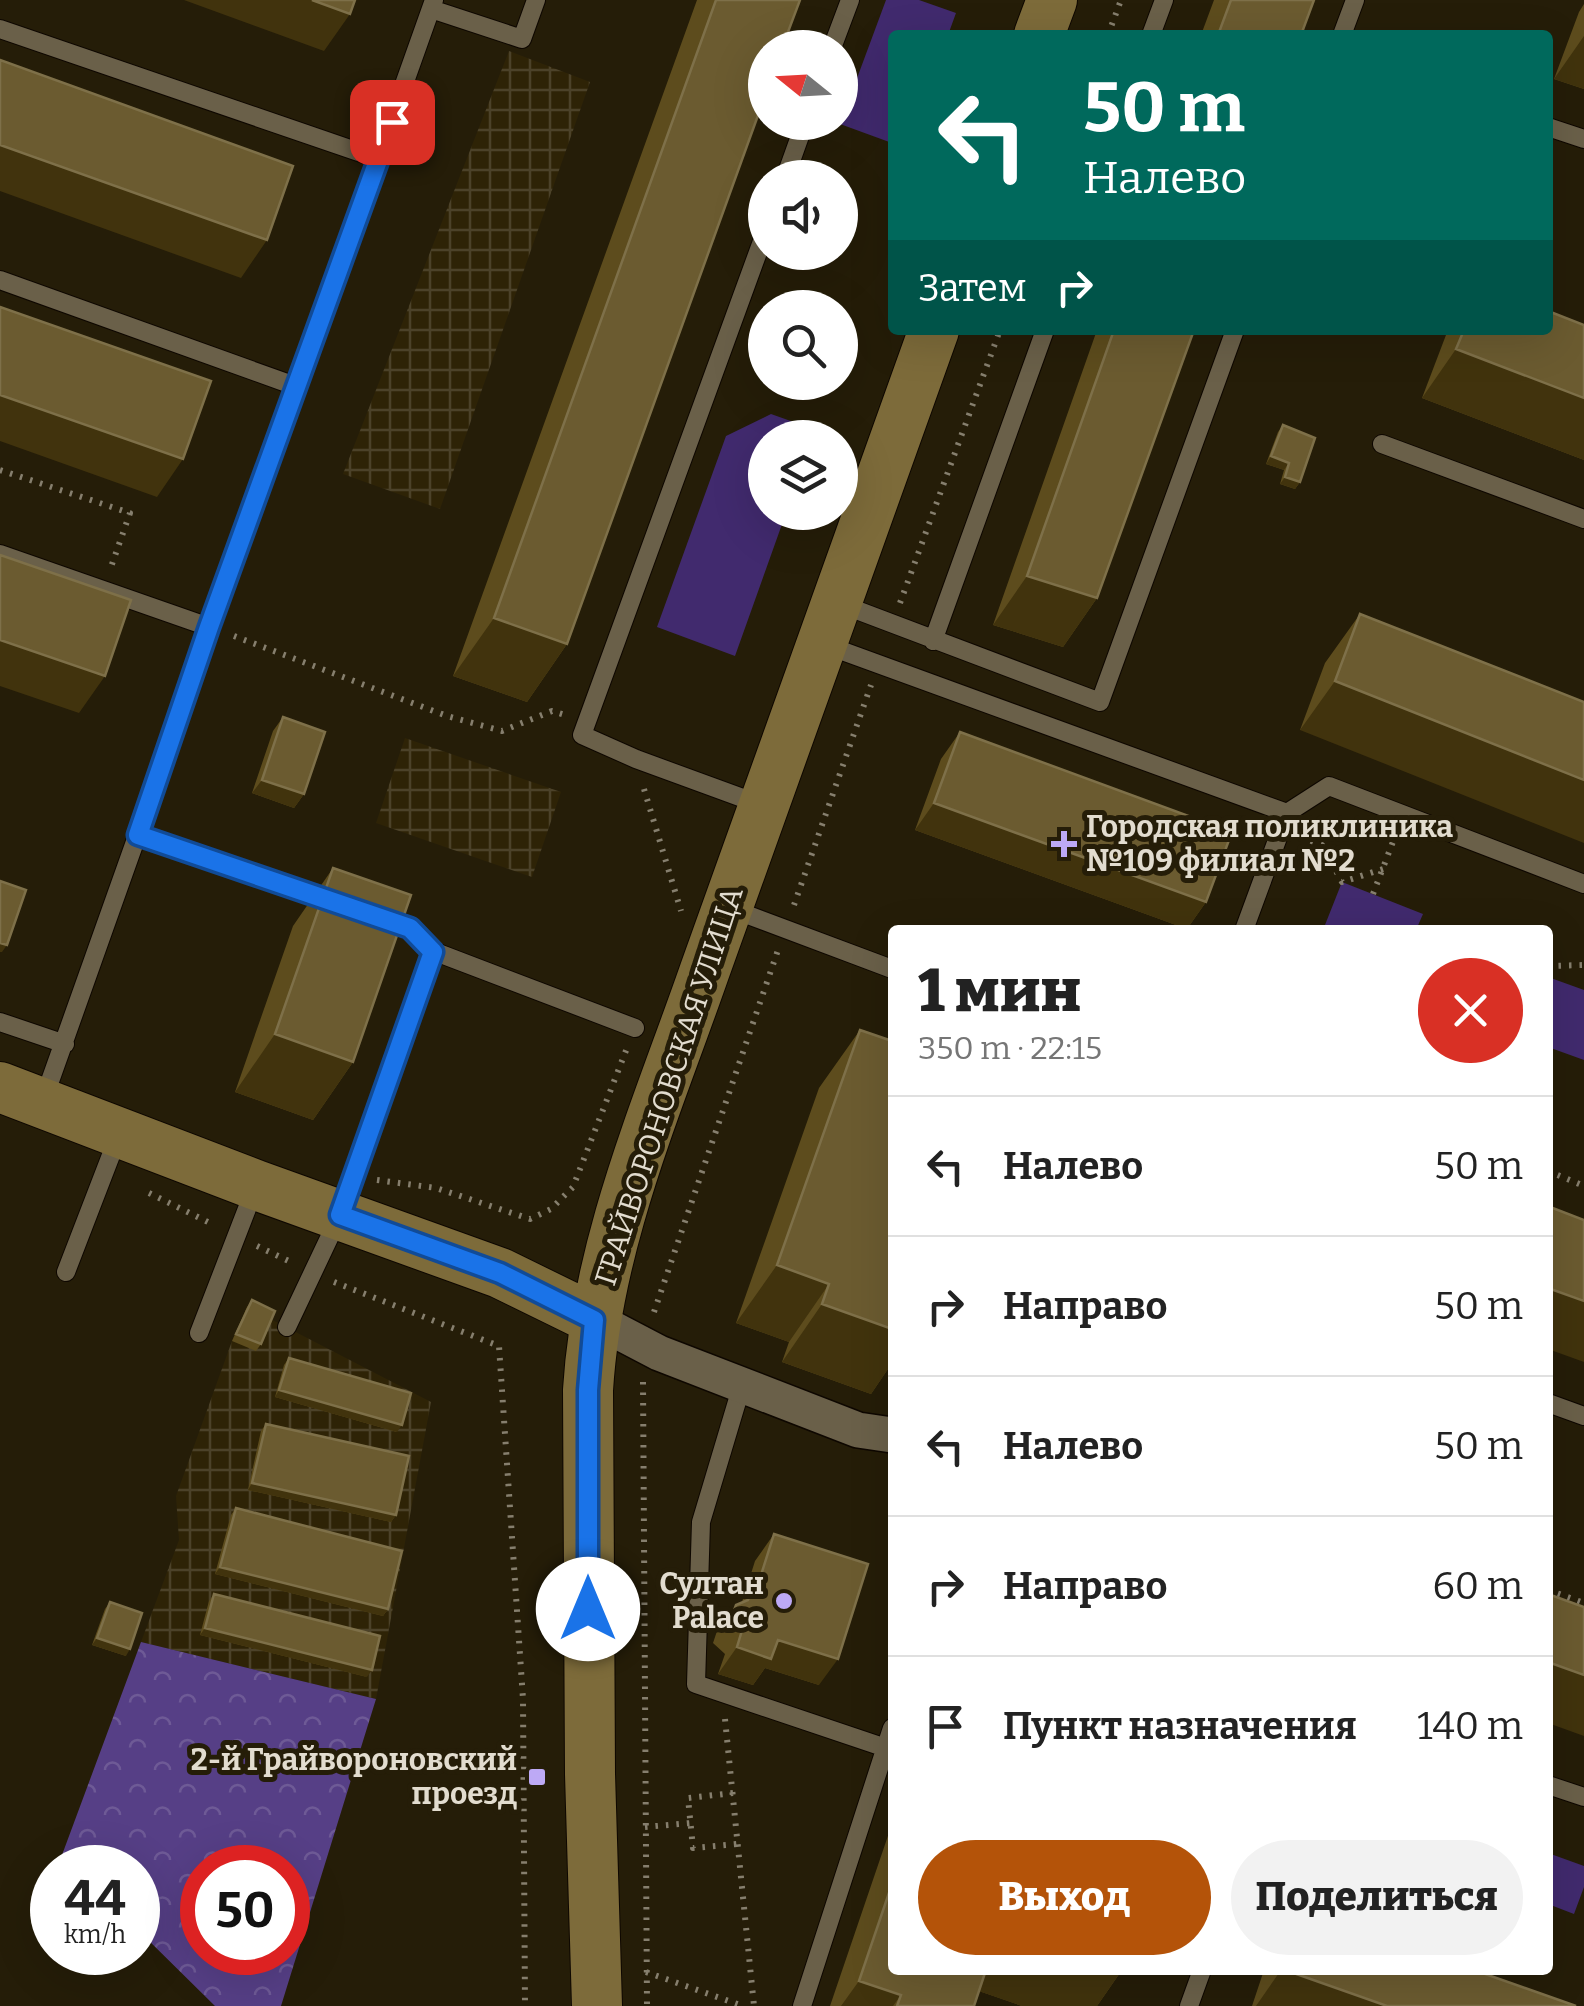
<!DOCTYPE html>
<html lang="ru">
<head>
<meta charset="utf-8">
<style>
	:root { --surface:#fff; --page:#f2f2f2; --text:#222; --muted:#767676; --line:#e0e0e0; --accent:#b45309 }
	body { margin:0; font-family:Bitter,serif; background:var(--page); color:var(--text); height:100vh; display:flex; flex-direction:column; font-size:38px; white-space:nowrap }
	* { box-sizing:border-box; margin:0 }
	p { font-size:32px; color:var(--muted) }
	.icon { flex:none; width:55px; height:55px; fill:none; stroke:currentColor; stroke-width:2; stroke-linecap:round; stroke-linejoin:round }
	.map { position:relative; flex:1; overflow:hidden }
	.sheet { position:absolute; left:888px; top:925px; width:665px; height:1050px; display:flex; flex-direction:column; background:var(--surface); border-radius:10px; box-shadow:0 10px 40px #0002 }
	.sheet>* { flex:none }
	.guide { position:absolute; left:888px; top:30px; width:665px; height:305px; border-radius:10px; box-shadow:0 10px 40px #0002; background:#00695c; color:#fff; overflow:hidden }
	.needle { width:65px; rotate:288deg }
	.fabs { position:absolute; left:748px; top:30px; display:grid; gap:20px }
	.fabs a { display:grid; place-items:center; width:110px; height:110px; border-radius:50%; background:var(--surface); box-shadow:0 10px 40px #0002; font-size:50px }
	.speed { position:absolute; left:30px; top:1845px; display:flex; gap:20px; font-size:50px; font-weight:700; text-align:center }
	.speed>* { display:grid; place-content:center; width:130px; height:130px; border-radius:50%; background:var(--surface); box-shadow:0 10px 40px #0002; line-height:1 }
	.speed small { font-size:25px; font-weight:400 }
	.speed .limit { border:15px solid #d22; background:#fff; color:#111 }
	.pin { position:absolute; display:grid; place-items:center; width:85px; height:85px; color:#fff; margin:-42px; border-radius:20px; box-shadow:0 5px 15px #0006 }
	.me { position:absolute; width:110px; margin:-55px; rotate:0deg; stroke-linejoin:round; filter:drop-shadow(0 0 8px #0008) }
	.turn { display:flex; align-items:center; gap:35px; height:210px; padding:0 30px; font-size:45px }
	.turn .icon { width:130px; height:130px; stroke-width:2.5 }
	.turn b { display:block; font-size:70px; line-height:85px }
	.then { display:flex; align-items:center; height:95px; padding:0 30px; background:#0003; gap:20px; font-size:38px }
	.round { display:grid; place-items:center; flex:none; width:105px; height:105px; border-radius:52px; background:var(--page) }
	.head { display:flex; align-items:center; justify-content:space-between; height:170px; padding:0 30px }
	h1 { font-size:60px; font-weight:800; line-height:75px }
	.primary-button { display:flex; gap:20px; margin-top:auto; padding:20px 30px }
	.primary-button a { flex:1; height:115px; border-radius:60px; background:var(--accent); color:#fff; font-size:40px; font-weight:800; line-height:115px; text-align:center }
	.primary-button a+a { background:var(--page); color:var(--text) }
	ul { padding:0; list-style:none }
	li { display:flex; align-items:center; gap:30px; height:140px; padding:0 30px; border-top:2px solid var(--line) }
	li div { flex:1 }
	li b { display:block; font-size:38px }
	li em { font-style:normal }
	.map>svg:first-child { display:block }
	.industrial { fill:url(#industrial-grid) }
	.forest { fill:url(#forest-crowns); fill-rule:evenodd }
	.park { fill:#412a6e }
	.lines { fill:none; stroke-linecap:round; stroke-linejoin:round }
	.lane-casing { stroke:#0e0700; stroke-width:20 }
	.street-casing { stroke:#0e0700; stroke-width:38 }
	.secondary-casing { stroke:#0e0700; stroke-width:52 }
	.path { stroke:#867f6e; stroke-width:6; stroke-dasharray:2.5 8; stroke-linecap:butt }
	.lane { stroke:#6a6049; stroke-width:18 }
	.street { stroke:#6a6049; stroke-width:35 }
	.secondary { stroke:#7d6b3a; stroke-width:50 }
	.wall { fill:#5d4c1d }
	.shaded-wall { fill:#41330d }
	.building { fill:#6b5b30; stroke:#7e7049; stroke-width:2.5 }
	.route-casing { stroke:#114b97; stroke-width:25 }
	.route { stroke:#1a73e8; stroke-width:18 }
	.poi-dot { fill:#bda9f5; stroke:#251d08; stroke-width:4 }
	.labels { text-anchor:middle; stroke-width:10; stroke-linejoin:round; paint-order:stroke }
	.poi-label { font-size:30px; font-weight:bold; fill:#e2dccf; stroke:#251d08; text-anchor:end }
	.street-label { font-size:30px; fill:#e2dccf; stroke:#251d08 }
</style>
</head>
<body>
<div class="map">
<svg width="1584" height="2006" viewBox="0 0 1584 2006">
	<defs>
		<pattern id="industrial-grid" width="8" height="8" patternUnits="userSpaceOnUse" patternTransform="scale(2.5)"><rect width="8" height="8" fill="#2e2306"/><path d="M0 4h8M4 0v8" fill="none" stroke="#4c4229"/></pattern>
		<pattern id="forest-crowns" width="20" height="18" patternUnits="userSpaceOnUse" patternTransform="scale(2.5)"><rect width="20" height="18" fill="#563f86"/><path d="M2 6a3 3 0 1 1 6 0M12 15a3 3 0 1 1 6 0" fill="none" stroke="#6e5a96"/></pattern>
	</defs>
	<rect width="100%" height="100%" fill="#251d08"/>
	<path class="industrial" d="M509,51L590,82L440,509L343,474Z
		M405,738L561,792L532,877L376,823Z
		M247,1307L431,1402L376,1699L141,1642L179,1540L176,1496L232,1341Z"/>
	<path class="forest" d="M141,1642L376,1699L281,2006H215L138,1930V1868L75,1867L62,1855ZM202,1868H288V1952H202Z"/>
	<path class="park" d="M886,0H919L956,13L948,35H892V143L840,124Z
		M771,414L816,430L813,437L765,438V512L786,513L735,656L657,627L726,436Z
		M1342,882L1423,914L1416,930H1323Z
		M1548,977L1584,990V1060L1548,1047Z
		M1548,1853L1584,1866V1887L1574,1914L1548,1904Z"/>
	<g class="lines">
		<defs>
			<path id="lane" d="M431,9L522,39L536,0
				M0,29L379,159
				M1151,35L1164,0
				M1342,35L1355,0
				M832,48L850,0
				M1548,127L1584,139
				M785,178L805,122
				M0,280L298,387
				M1382,444L1584,519
				M0,554L209,627
				M838,603L1100,702L1235,330
				M933,641L1045,330
				M826,645L1287,813L1329,786L1584,884
				M759,804L636,759L582,735L765,233
				M139,835L337,903
				M732,909L892,969
				M1244,930L1287,813
				M433,951L635,1028
				M0,1022L65,1044
				M44,1098L434,0
				M66,1272L118,1137
				M287,1327L340,1215L433,951L410,928L380,918
				M199,1333L255,1188
				M742,1385L701,1522L696,1684L886,1748
				M1548,1403L1584,1416
				M1548,1785L1584,1797
				M802,2006L892,1728
				M1189,2006L1202,1970"/>
			<path id="street" d="M594,1319L659,1353L858,1430L892,1435"/>
			<path id="secondary" d="M1039,35L1052,0
				M0,1087L256,1185L500,1273L594,1319
				M597,2006L590,1774L588,1390C597,1243 657,1108 705,970C781,756 858,544 934,330"/>
		</defs>
		<use href="#lane" class="lane-casing"/>
		<use href="#street" class="street-casing"/>
		<use href="#secondary" class="secondary-casing"/>
		<path class="path" d="M1108,35L1121,0
			M0,470L130,513L111,567
			M900,603L1000,330
			M234,636L447,716L502,731L552,711L565,715
			M644,789L681,911
			M1301,837L1322,845L1342,882L1383,869
			M1373,894L1394,839
			M794,905L871,685
			M1548,966L1584,965
			M1548,1171L1584,1186
			M377,1180L436,1188L530,1219L551,1209L573,1187L627,1048
			M149,1193L214,1225
			M257,1246L291,1262
			M334,1282L499,1346L523,1699L525,2006
			M654,1312L778,950
			M643,1382L647,2006
			M1548,1590L1584,1603
			M725,1719L754,2006
			M733,1793L688,1798L693,1848L737,1844
			M645,1827L691,1823
			M646,1972L743,2006"/>
		<use href="#lane" class="lane"/>
		<use href="#street" class="street"/>
		<use href="#secondary" class="secondary"/>
	</g>
	<path class="wall" d="M697,0H800L567,644L527,702L453,676Z
		M1214,0H1314L1301,35H1201Z
		M1584,4V89L1554,79L1579,12Z
		M1584,325V460L1422,398L1446,335L1450,330H1548Z
		M1097,330H1194L1097,598L1063,647L993,625Z
		M1283,425L1300,482L1295,489L1280,484L1284,470L1266,464L1278,432Z
		M1360,614L1584,702L1300,730L1325,663Z
		M283,717L304,794L294,808L252,793L273,731Z
		M960,732L1206,902L1187,929L915,830L941,759Z
		M333,868L353,1062L313,1120L235,1092L293,926Z
		M860,1030L892,1041V1363L871,1394L782,1362L789,1342L736,1323L819,1088Z
		M252,1300L261,1344L256,1351L232,1341L247,1307Z
		M289,1358L397,1432L275,1397L284,1365Z
		M266,1424L396,1515L391,1522L248,1490L261,1431Z
		M236,1508L388,1609L383,1616L215,1574L231,1515Z
		M774,1534L819,1685L765,1668L753,1685L718,1674L725,1654L713,1643L717,1631L736,1605L742,1602L755,1561Z
		M214,1594L367,1677L200,1635L209,1601Z
		M110,1602L126,1656L92,1645L105,1609Z
		M892,1824V1970H1122L1097,2006H1022L979,1991L974,2006H830Z
		M1264,1970H1474L1576,2006H1252Z"/>
	<path class="shaded-wall" d="M184,0H312L350,14L324,51Z
		M1584,36V89L1554,79Z
		M0,145L267,240L241,278L0,191Z
		M1456,349L1584,398V460L1422,398Z
		M0,395L183,459L157,497L0,441Z
		M1271,456L1289,463L1284,470L1266,464Z
		M1285,477L1300,482L1295,489L1280,484Z
		M1027,576L1097,598L1063,647L993,625Z
		M494,618L567,644L527,702L453,676Z
		M0,640L105,676L79,713L0,686Z
		M1335,681L1584,780V843L1300,730Z
		M262,780L304,794L294,808L252,793Z
		M934,803L1206,902L1187,929L915,830Z
		M0,943L7,945L2,952H0Z
		M275,1034L353,1062L313,1120L235,1092Z
		M777,1265L829,1284L789,1342L736,1323Z
		M1548,1288L1584,1301V1362L1548,1349Z
		M822,1304L892,1329V1363L871,1394L782,1362Z
		M279,1390L402,1425L397,1432L275,1397Z
		M252,1483L396,1515L391,1522L248,1490Z
		M220,1567L388,1609L383,1616L215,1574Z
		M205,1628L372,1670L367,1677L200,1635Z
		M97,1638L130,1649L126,1656L92,1645Z
		M778,1640L838,1659L819,1685L765,1668L753,1685L718,1674L737,1647Z
		M1548,1662L1584,1675V1736L1548,1723Z
		M971,1970H1122L1097,2006H1022L961,1985Z
		M1281,1970H1285L1387,2006H1256Z
		M859,1981L901,1995L893,2006H841Z"/>
	<path class="building" d="M312,0H355L350,14Z
		M716,0H800L782,48H765V96L567,644L494,618Z
		M1231,0H1314L1301,35H1218Z
		M0,60L293,166L267,240L0,145Z
		M0,307L211,381L183,459L0,395Z
		M1548,311L1584,325V398L1456,349L1464,330H1548Z
		M1114,330H1194L1097,598L1027,576Z
		M1283,425L1315,438L1300,482L1285,477L1289,463L1271,456Z
		M0,555L131,600L105,676L0,640Z
		M1360,614L1584,702V780L1335,681Z
		M283,717L325,732L304,794L262,780Z
		M960,732L1232,832L1206,902L934,803Z
		M333,868L411,895L353,1062L275,1034Z
		M0,881L26,890L7,945L0,943Z
		M860,1030L892,1041V1329L822,1304L829,1284L777,1265Z
		M1550,1207L1584,1220V1301L1548,1288V1214Z
		M252,1300L275,1311L261,1344L236,1334Z
		M289,1358L411,1393L402,1425L279,1390Z
		M266,1424L409,1456L396,1515L252,1483Z
		M236,1508L402,1551L388,1609L220,1567Z
		M774,1534L868,1564L838,1659L778,1640L771,1659L737,1647L743,1627L732,1616L736,1605L748,1600L751,1593L755,1594Z
		M214,1594L380,1636L372,1670L205,1628Z
		M1548,1594L1584,1607V1675L1548,1662Z
		M110,1602L142,1613L130,1649L97,1638Z
		M892,1884V1970H986L974,2006H897L901,1995L859,1981Z
		M1285,1970H1474L1576,2006H1387Z"/>
	<g class="lines">
		<defs>
			<path id="route" d="M392,122L209,627L138,835L410,928L433,952L340,1215L500,1273L594,1320L588,1390V1609"/>
		</defs>
		<use href="#route" class="route-casing"/>
		<use href="#route" class="route"/>
	</g>
	<g class="poi-dot">
		<path d="M1059 829h10v10h10v10h-10v10h-10v-10h-10v-10h10z"/>
		<circle cx="784" cy="1601" r="10"/>
		<rect x="527" y="1767" width="20" height="20" rx="5"/>
	</g>
	<g class="labels">
		<g class="poi-label">
			<text x="1086" y="837" text-anchor="start">Городская поликлиника<tspan x="1086" dy="34">№109 филиал №2</tspan></text>
			<text x="764" y="1594">Султан<tspan x="764" dy="34">Palace</tspan></text>
			<text x="517" y="1770">2-й Грайвороновский<tspan x="517" dy="34">проезд</tspan></text>
		</g>
		<g class="street-label">
			<text transform="translate(669 1086) rotate(-72)" y="10">ГРАЙВОРОНОВСКАЯ УЛИЦА</text>
		</g>
	</g>
</svg>
<div class="fabs">
<a><svg class="needle" viewBox="-14 -14 28 28"><path d="M0-13l5 13h-10z" fill="#e53935"/><path d="M0 13l5-13h-10z" fill="#767676"/></svg></a>
<a><svg class="icon" aria-label="sound" viewBox="0 0 24 24"><path d="M4 9h4l5-4v14l-5-4H4zM17 9q2 3 0 6"/></svg></a>
<a><svg class="icon" aria-label="search" viewBox="0 0 24 24"><circle cx="10" cy="10" r="6"/><path d="M15 15l6 6"/></svg></a>
<a><svg class="icon" aria-label="layers" viewBox="0 0 24 24"><path d="M12 4l9 5-9 5-9-5zM3 14l9 5 9-5"/></svg></a>
</div>
<div class="speed"><div>44<small>km/h</small></div><div class="limit">50</div></div>
<div class="pin" style="left:392px;top:122px;background:#d93025"><svg class="icon" aria-label="arrive" viewBox="0 0 24 24"><path d="M6 21V4h12l-3 4 3 4H6"/></svg></div>
<svg class="me" style="left:588px;top:1609px" viewBox="-20 -20 40 40"><circle r="19" fill="#fff"/><path d="M0-13L10 11 0 6-10 11z" fill="#1a73e8"/></svg>
<div class="guide">
<div class="turn"><svg class="icon" aria-label="left" viewBox="0 0 24 24"><path d="M17 20v-9H6M10 6l-5 5 5 5"/></svg><div><b>50 m</b>Налево</div></div>
<div class="then">Затем<svg class="icon" aria-label="right" viewBox="0 0 24 24"><path d="M7 20v-9h11M14 6l5 5-5 5"/></svg></div>
</div>
<section class="sheet">
<div class="head"><div><h1>1 мин</h1><p>350 m · 22:15</p></div><a class="round" style="background:#d93025;color:#fff"><svg class="icon" aria-label="close" viewBox="0 0 24 24"><path d="M6 6l12 12M18 6L6 18"/></svg></a></div>
<ul>
<li><svg class="icon" aria-label="left" viewBox="0 0 24 24"><path d="M17 20v-9H6M10 6l-5 5 5 5"/></svg><div><b>Налево</b></div><em>50 m</em></li>
<li><svg class="icon" aria-label="right" viewBox="0 0 24 24"><path d="M7 20v-9h11M14 6l5 5-5 5"/></svg><div><b>Направо</b></div><em>50 m</em></li>
<li><svg class="icon" aria-label="left" viewBox="0 0 24 24"><path d="M17 20v-9H6M10 6l-5 5 5 5"/></svg><div><b>Налево</b></div><em>50 m</em></li>
<li><svg class="icon" aria-label="right" viewBox="0 0 24 24"><path d="M7 20v-9h11M14 6l5 5-5 5"/></svg><div><b>Направо</b></div><em>60 m</em></li>
<li><svg class="icon" aria-label="arrive" viewBox="0 0 24 24"><path d="M6 21V4h12l-3 4 3 4H6"/></svg><div><b>Пункт назначения</b></div><em>140 m</em></li>
</ul>
<div class="primary-button"><a>Выход</a><a>Поделиться</a></div>
</section>
</div>
</body>
</html>
